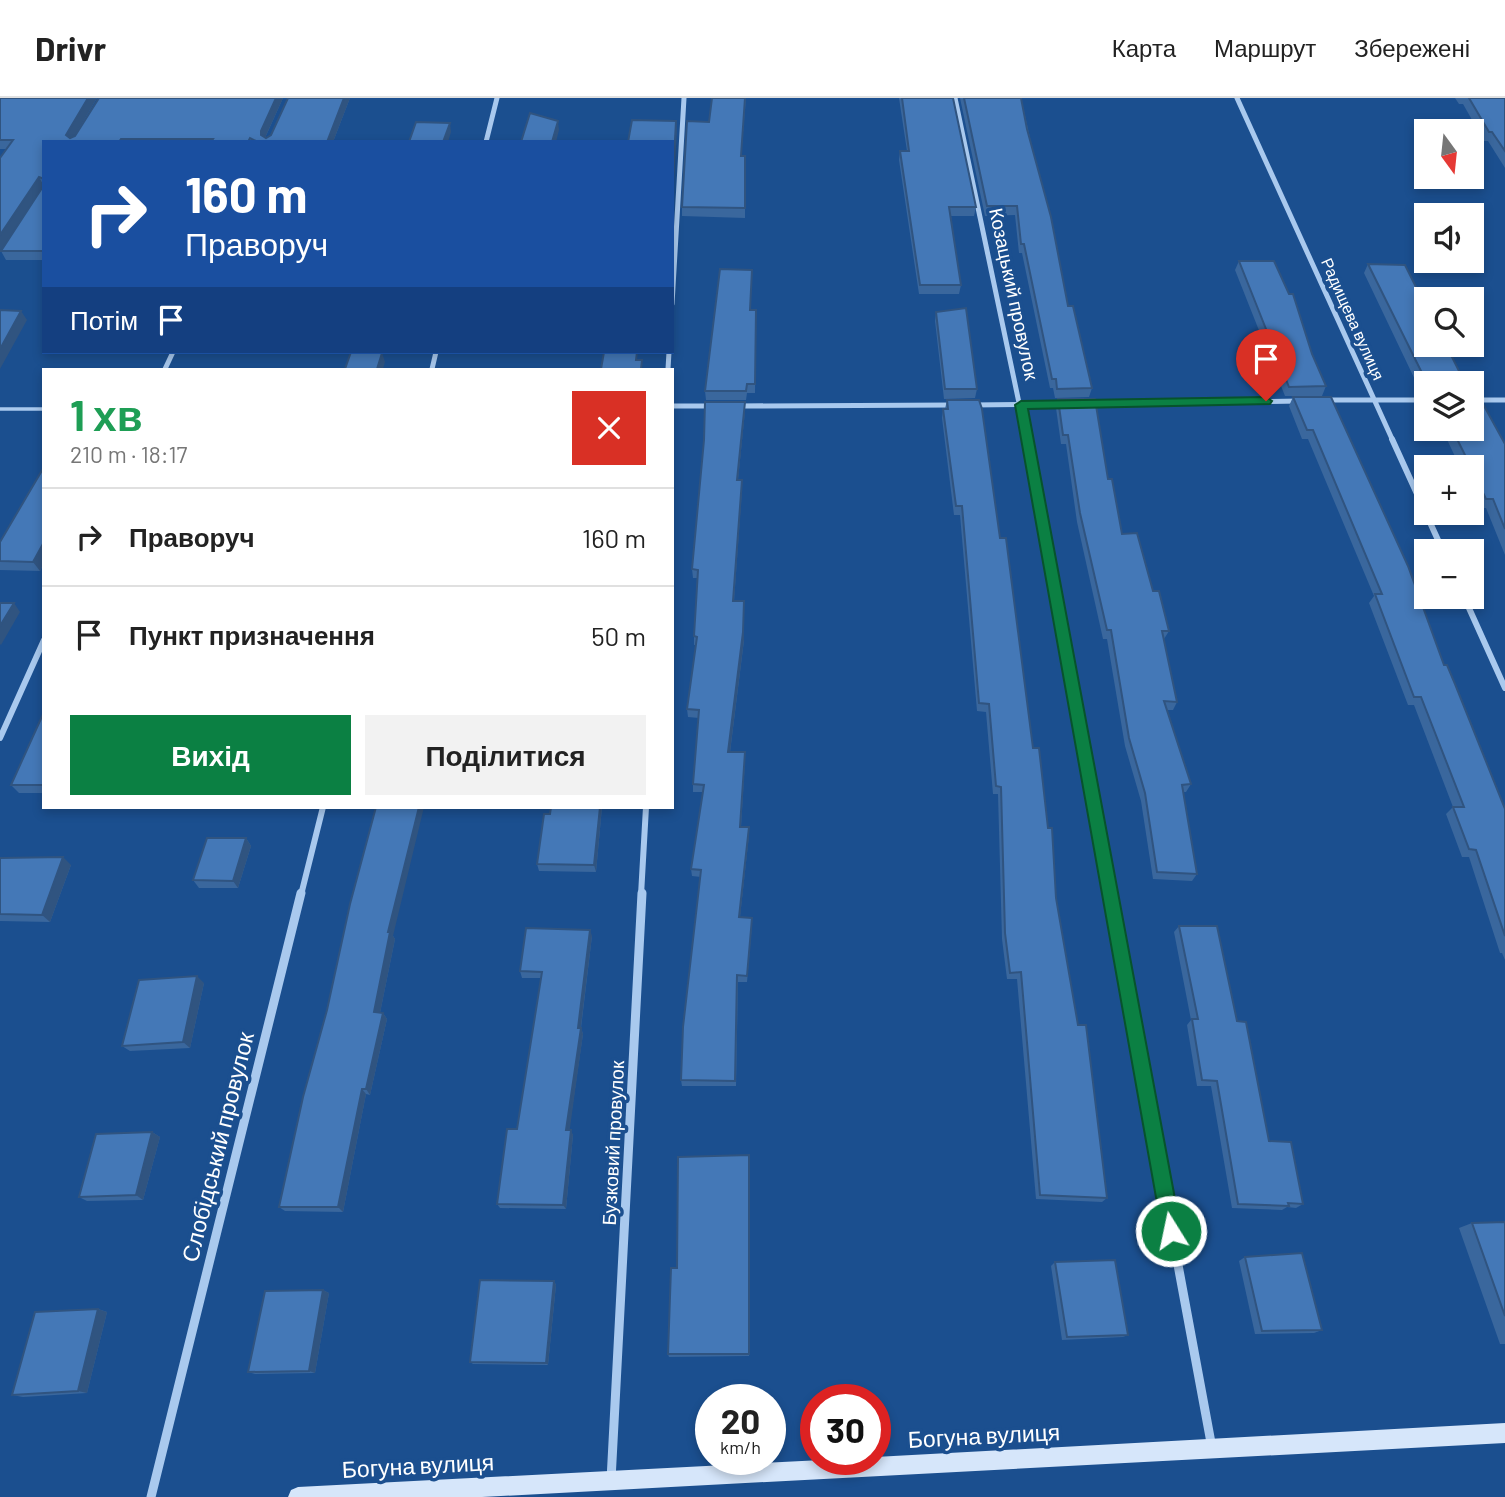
<!DOCTYPE html>
<html lang="uk">
<head>
<meta charset="utf-8">
<style>
	:root { --surface:#fff; --page:#f2f2f2; --text:#222; --muted:#767676; --line:#e0e0e0; --accent:#0b8043 }
	body { margin:0; font-family:Barlow,sans-serif; background:var(--page); color:var(--text); height:100vh; display:flex; flex-direction:column; font-size:26px; white-space:nowrap }
	* { box-sizing:border-box; margin:0 }
	p { font-size:23px; color:var(--muted) }
	.icon { flex:none; width:38px; height:38px; fill:none; stroke:currentColor; stroke-width:2; stroke-linecap:round; stroke-linejoin:round }
	.map { position:relative; flex:1; overflow:hidden }
	.details { position:absolute; left:42px; top:270px; width:632px; height:441px; display:flex; flex-direction:column; background:var(--surface); border-radius:0px; box-shadow:0 4px 10px #0003 }
	.details>* { flex:none }
	.guide { position:absolute; left:42px; top:42px; width:632px; height:214px; border-radius:0px; box-shadow:0 4px 10px #0003; background:#1a4fa0; color:#fff; overflow:hidden }
	.needle { width:46px; rotate:165deg }
	.fabs { position:absolute; left:1414px; top:21px; display:grid; gap:14px }
	.fabs a { display:grid; place-items:center; width:70px; height:70px; border-radius:0px; background:var(--surface); box-shadow:0 4px 10px #0003; font-size:35px }
	.speed { position:absolute; left:695px; top:1286px; display:flex; gap:14px; font-size:35px; font-weight:700; text-align:center }
	.speed>* { display:grid; place-content:center; width:91px; height:91px; border-radius:50%; background:var(--surface); box-shadow:0 4px 10px #0003; line-height:1 }
	.speed small { font-size:18px; font-weight:400 }
	.speed .limit { border:10px solid #d22; background:#fff; color:#111 }
	.pin { position:absolute; display:grid; place-items:center; width:60px; height:60px; color:#fff; margin:-72px -30px; border-radius:50% 50% 50% 0; rotate:-45deg; box-shadow:0 0 7px #0007 }
	.pin .icon { rotate:45deg }
	.me { position:absolute; width:77px; margin:-38px; rotate:350deg; stroke-linejoin:round; filter:drop-shadow(0 0 5px #0008) }
	.turn { display:flex; align-items:center; gap:24px; height:147px; padding:0 28px; font-size:32px }
	.turn .icon { width:91px; height:91px; stroke-width:2.5 }
	.turn b { display:block; font-size:49px; line-height:60px }
	.then { display:flex; align-items:center; height:66px; padding:0 28px; background:#0003; gap:14px; font-size:26px }
	.round { display:grid; place-items:center; flex:none; width:74px; height:74px; border-radius:0px; background:var(--page) }
	.headline { display:flex; align-items:center; justify-content:space-between; height:119px; padding:0 28px }
	h1 { font-size:42px; font-weight:700; line-height:52px; color:#1e9e55 }
	.action { display:flex; gap:14px; margin-top:auto; padding:14px 28px }
	.action a { flex:1; height:80px; border-radius:0px; background:var(--accent); color:#fff; font-size:28px; font-weight:700; line-height:80px; text-align:center }
	.action a+a { background:var(--page); color:var(--text) }
	ul { padding:0; list-style:none }
	li { display:flex; align-items:center; gap:21px; height:98px; padding:0 28px; border-top:2px solid var(--line) }
	li div { flex:1 }
	li b { display:block; font-size:26px }
	li em { font-style:normal }
	header { display:flex; align-items:center; gap:42px; box-sizing:border-box; height:98px; padding:0 35px; background:var(--surface); border-bottom:2px solid var(--line) }
	header strong { font-size:33px }
	nav { display:flex; gap:38px; margin-inline-start:auto; font-size:24px }
	.map>svg:first-child { display:block }
	.lines { fill:none; stroke-linecap:round; stroke-linejoin:round }
	.lane { stroke:#a9c9ee; stroke-width:3.5 }
	.street-far2 { stroke:#a9c9ee; stroke-width:5 }
	.street-far1 { stroke:#a9c9ee; stroke-width:6 }
	.street { stroke:#a9c9ee; stroke-width:9 }
	.secondary { fill:#d6e6fa; fill-rule:evenodd }
	.wall { fill:#3a679d }
	.shaded-wall { fill:#305480 }
	.building { fill:#4478b7; stroke:#305480; stroke-width:2 }
	.route { fill:#0b8043; stroke:#07532c; stroke-width:2 }
	.labels { text-anchor:middle; stroke-width:7; stroke-linejoin:round; paint-order:stroke }
	.far-street-label { font-size:16px; fill:#fff; stroke:#1b4f8f }
	.street-label { font-size:19px; fill:#fff; stroke:#1b4f8f }
	.near-street-label { font-size:23px; fill:#fff; stroke:#1b4f8f }
</style>
</head>
<body>
<header>
<strong>Drivr</strong>
<nav><a>Карта</a><a>Маршрут</a><a>Збережені</a></nav>
</header>
<div class="map">
<svg width="1505" height="1399" viewBox="0 0 1505 1399">
	<rect width="100%" height="100%" fill="#1b4f8f"/>
	<g class="lines">
		<path class="lane" d="M0,311H44"/>
		<path class="street-far2" d="M955,0L1027,343
			M1237,0L1393,343
			M486,44L497,0
			M672,206L684,0
			M165,271L173,254
			M432,271L436,254
			M668,271L669,254
			M1325,302H1426
			M1472,302H1505
			M1087,306L1300,303
			M972,307L1065,306
			M672,308H712
			M737,308L953,307"/>
		<path class="street-far1" d="M1027,341L1109,797
			M1392,341L1443,453
			M1464,499L1505,590
			M0,640L44,542
			M301,797L323,709
			M641,797L646,709"/>
		<path class="street" d="M1109,795L1212,1350
			M611,1382L642,795
			M151,1399L301,795"/>
		<path class="secondary" d="M1505,1325V1345L482,1399H288L291,1392L298,1389L822,1362H875V1359Z"/>
	</g>
	<path class="wall" d="M0,0H97L75,38L99,0H283L265,40L350,0L333,44H44V162H6L1,153L7,51H0Z
		M746,0L741,58H745V120L682,118V109L709,24Z
		M899,0H953L976,109L974,118H951L961,187L959,196H919L899,62L900,53H907Z
		M960,0H1021L1068,208L1092,290L1089,299L1055,300L1053,290H1050L1022,155H1019L1015,117L985,118Z
		M1455,0H1505V70L1488,43H1484L1463,6H1459Z
		M1239,163L1312,256L1326,288L1322,298H1285L1235,172Z
		M1368,166L1465,285H1426V298L1425,297L1417,286L1364,175Z
		M750,212H756L755,295H747L746,302H706L705,293Z
		M936,214L977,291L975,300L944,301L935,223Z
		M1293,299H1331L1505,711V862L1502,855H1500L1469,759H1462L1446,716L1453,709L1414,607H1408L1369,505L1374,498L1308,341H1302L1289,308Z
		M1058,301L1108,381L1122,436L1153,493L1169,533L1164,541L1177,604L1173,612H1166L1191,686L1186,694H1183L1197,776L1192,783L1153,781L1141,703L1125,648L1107,541H1103L1077,424L1066,346H1061L1056,310Z
		M947,302L1000,440L1056,800L1107,1100L1102,1104L1036,1101L1017,881H1007L1002,841L998,696H993L986,614L977,613L960,417H954L942,320L943,311H945Z
		M1476,306L1505,346V457L1486,410H1480L1472,393V369H1460L1442,331H1472Z
		M745,313L738,382L742,391L734,503L744,542L730,654L745,662L741,729L749,737L740,819L752,826L747,884H738L736,988H682L681,982L701,779L692,778L691,771L703,694H693V686L699,620L688,619L687,611L696,547H694V538L697,480H693L692,471Z
		M44,369V465L40,473L0,472V444Z
		M44,614V695H19L11,687Z
		M551,709H602L596,774L539,773L537,766Z
		M246,740L251,748L238,790H199L193,782Z
		M0,760L71,767L50,824L0,823Z
		M1179,828L1237,923L1269,1043L1303,1106L1296,1110L1287,1109L1282,1112L1232,1110L1211,988H1197L1187,927L1191,922L1174,834Z
		M393,838L395,841L380,915H383L387,921L370,997L366,996L343,1114L285,1113L279,1109Z
		M592,838L581,930L583,936L569,1032L573,1037L566,1111L500,1110L497,1106L517,1031L541,880H522L520,873Z
		M204,885L190,950L130,953L122,948Z
		M152,1034L160,1039L143,1102L87,1103L79,1099Z
		M749,1057V1258L669,1259L668,1256L677,1170Z
		M1505,1124V1246H1500L1459,1130L1472,1125Z
		M1245,1159L1322,1232L1314,1235L1255,1236L1239,1163Z
		M1055,1164L1128,1237L1123,1239L1062,1242L1051,1168Z
		M554,1183L556,1187L548,1267L473,1266L470,1264Z
		M323,1192L329,1195L315,1275L255,1276L248,1274Z
		M98,1211L107,1214L87,1295L23,1299L12,1297Z"/>
	<path class="shaded-wall" d="M88,0H97L71,44L66,37Z
		M276,0H283L264,42L261,37V33Z
		M344,0H350L333,44H327Z
		M558,23L559,32L556,44H552Z
		M676,23L677,32L672,116V97Z
		M450,25L451,34L448,44H443Z
		M39,79L44,88L0,154V137Z
		M21,213L27,222L0,271V251Z
		M382,255L385,264L383,271H377Z
		M745,304V313L737,391V382Z
		M742,382V391L733,511V503Z
		M44,444V465L40,473L33,464Z
		M744,503V542L729,662L728,654Z
		M14,505L20,514L1,547L0,546V528Z
		M419,709H424L393,838L395,841L379,920L374,914L388,834Z
		M600,709H602L596,774L594,767Z
		M749,729V737L739,826V819Z
		M246,740L251,748L238,790L233,783Z
		M63,759L71,767L50,824L42,817Z
		M590,832L592,838L580,936L578,930Z
		M197,878L204,885L190,950L183,944Z
		M383,915L387,921L370,997L366,991Z
		M581,930L583,936L569,1037L566,1032Z
		M362,991L366,996L343,1114L338,1109Z
		M571,1032L573,1037L566,1111L563,1107Z
		M152,1034L160,1039L143,1102L136,1097Z
		M554,1183L556,1187L548,1267L546,1265Z
		M323,1192L329,1195L315,1275L309,1273Z
		M98,1211L107,1214L87,1295L78,1293Z"/>
	<path class="building" d="M0,0H88L66,37L70,40L75,38L99,0H276L261,33V37L266,40L271,37L288,0H344L327,44H258L250,40L248,44H211L213,41H121L119,44H44V153H1L44,87V81L39,79L0,137V60L13,42H0Z
		M712,0H745L741,58H745V110L682,109L687,23L709,24Z
		M902,0H953L976,109H949L961,187H920L900,53H909Z
		M964,0H1021L1027,31L1051,119L1068,208H1073L1092,290L1057,291L1056,281H1052L1024,146H1021L1017,108H987Z
		M1469,0H1505V53L1492,34H1489Z
		M530,15L558,23L552,44H521Z
		M632,22L676,23L672,97V44H628Z
		M416,24L450,25L443,44H409Z
		M1239,163H1274L1289,196H1293L1312,256L1326,288L1289,289Z
		M1368,166L1405,167L1426,209V247H1446L1465,285H1428L1423,277Z
		M720,171L752,172L750,212H756L755,286H747L746,293H705Z
		M966,210L977,291H945L936,214Z
		M0,212L21,213L0,251Z
		M351,254H378L382,255L377,271H345Z
		M604,254H637L636,262H642L641,271H601Z
		M1472,298L1476,306H1483L1505,346V431L1493,401H1486L1472,372V369H1471L1452,331H1472Z
		M1293,299H1331L1408,468L1444,567H1447L1455,586L1505,711V838L1476,752L1469,751L1453,709H1464L1421,599H1414L1375,496H1382L1313,332H1307Z
		M1058,301H1095L1108,381H1112L1122,436L1137,435L1153,493H1159L1169,533H1162L1177,604L1164,603L1191,686L1182,687L1197,776L1157,774L1145,695L1129,640L1111,532H1107L1080,415L1068,337H1063Z
		M947,302H979L982,311L1000,440H1006L1033,650H1039L1048,730H1052L1056,800L1078,927H1086L1107,1100L1040,1097L1021,874L1010,875L1005,835L1001,689L996,688L989,606L979,605L962,408H956L943,311H948Z
		M705,304H745L737,382H742L733,503H744L743,534L728,654H745L740,729H749L739,819L752,820L747,878L737,877L735,983L681,982L683,929L701,772L691,771L704,687L693,686L699,612L687,611L697,539L694,538L698,472L692,471L704,342Z
		M44,369V444L33,464L0,463V444Z
		M0,505H14L0,528Z
		M44,614V687H11Z
		M376,709H419L388,834H390L374,914L383,915L366,991H362L338,1109H279L303,999L327,912L350,806Z
		M551,709H600L594,767L537,766L544,716H550Z
		M207,740H246L233,783L193,782Z
		M63,759L42,817L0,816V760Z
		M1179,828H1217L1237,923L1246,924L1269,1043L1291,1044L1303,1106L1288,1105L1289,1108L1238,1106L1217,983L1202,982L1192,921H1198Z
		M526,830L590,832L578,930H581L566,1032H571L563,1107L497,1106L507,1031H517L542,874L520,873Z
		M197,878L183,944L122,948L139,882Z
		M152,1034L136,1097L79,1099L96,1036Z
		M749,1057V1256H668L671,1170H677L678,1059Z
		M1505,1124V1218L1472,1125Z
		M1302,1155L1322,1232L1262,1233L1245,1159Z
		M1115,1162L1128,1237L1067,1239L1055,1164Z
		M480,1182L554,1183L546,1265L470,1264Z
		M323,1192L309,1273L248,1274L265,1193Z
		M98,1211L78,1293L12,1297L35,1214Z"/>
	<path class="route" d="M1266,299L1272,303L1270,306L1028,311L1181,1133L1178,1140L1171,1143L1164,1140L1162,1133L1015,307L1021,303Z"/>
	<g class="labels">
		<g class="far-street-label">
			<text transform="translate(1353 221) rotate(66)" y="6">Радищева вулиця</text>
		</g>
		<g class="street-label">
			<text transform="translate(1014 196) rotate(78)" y="7">Козацький провулок</text>
			<text transform="translate(613 1045) rotate(-87)" y="7">Бузковий провулок</text>
		</g>
		<g class="near-street-label">
			<text transform="translate(218 1049) rotate(-76)" y="8">Слобідський провулок</text>
			<text transform="translate(984 1338) rotate(-3)" y="8">Богуна вулиця</text>
			<text transform="translate(418 1368) rotate(-3)" y="8">Богуна вулиця</text>
		</g>
	</g>
</svg>
<div class="fabs">
<a><svg class="needle" viewBox="-14 -14 28 28"><path d="M0-13l5 13h-10z" fill="#e53935"/><path d="M0 13l5-13h-10z" fill="#767676"/></svg></a>
<a><svg class="icon" aria-label="sound" viewBox="0 0 24 24"><path d="M4 9h4l5-4v14l-5-4H4zM17 9q2 3 0 6"/></svg></a>
<a><svg class="icon" aria-label="search" viewBox="0 0 24 24"><circle cx="10" cy="10" r="6"/><path d="M15 15l6 6"/></svg></a>
<a><svg class="icon" aria-label="layers" viewBox="0 0 24 24"><path d="M12 4l9 5-9 5-9-5zM3 14l9 5 9-5"/></svg></a>
<a>+</a>
<a>−</a>
</div>
<div class="speed"><div>20<small>km/h</small></div><div class="limit">30</div></div>
<div class="pin" style="left:1266px;top:303px;background:#d93025"><svg class="icon" aria-label="arrive" viewBox="0 0 24 24"><path d="M6 21V4h12l-3 4 3 4H6"/></svg></div>
<svg class="me" style="left:1171px;top:1133px" viewBox="-20 -20 40 40"><circle r="17" fill="#0b8043" stroke="#fff" stroke-width="3"/><path d="M0-11L8 9 0 5-8 9z" fill="#fff"/></svg>
<div class="guide">
<div class="turn"><svg class="icon" aria-label="right" viewBox="0 0 24 24"><path d="M7 20v-9h11M14 6l5 5-5 5"/></svg><div><b>160 m</b>Праворуч</div></div>
<div class="then">Потім<svg class="icon" aria-label="arrive" viewBox="0 0 24 24"><path d="M6 21V4h12l-3 4 3 4H6"/></svg></div>
</div>
<section class="details">
<div class="headline"><div><h1>1 хв</h1><p>210 m · 18:17</p></div><a class="round" style="background:#d93025;color:#fff"><svg class="icon" aria-label="close" viewBox="0 0 24 24"><path d="M6 6l12 12M18 6L6 18"/></svg></a></div>
<ul>
<li><svg class="icon" aria-label="right" viewBox="0 0 24 24"><path d="M7 20v-9h11M14 6l5 5-5 5"/></svg><div><b>Праворуч</b></div><em>160 m</em></li>
<li><svg class="icon" aria-label="arrive" viewBox="0 0 24 24"><path d="M6 21V4h12l-3 4 3 4H6"/></svg><div><b>Пункт призначення</b></div><em>50 m</em></li>
</ul>
<div class="action"><a>Вихід</a><a>Поділитися</a></div>
</section>
</div>
</body>
</html>
